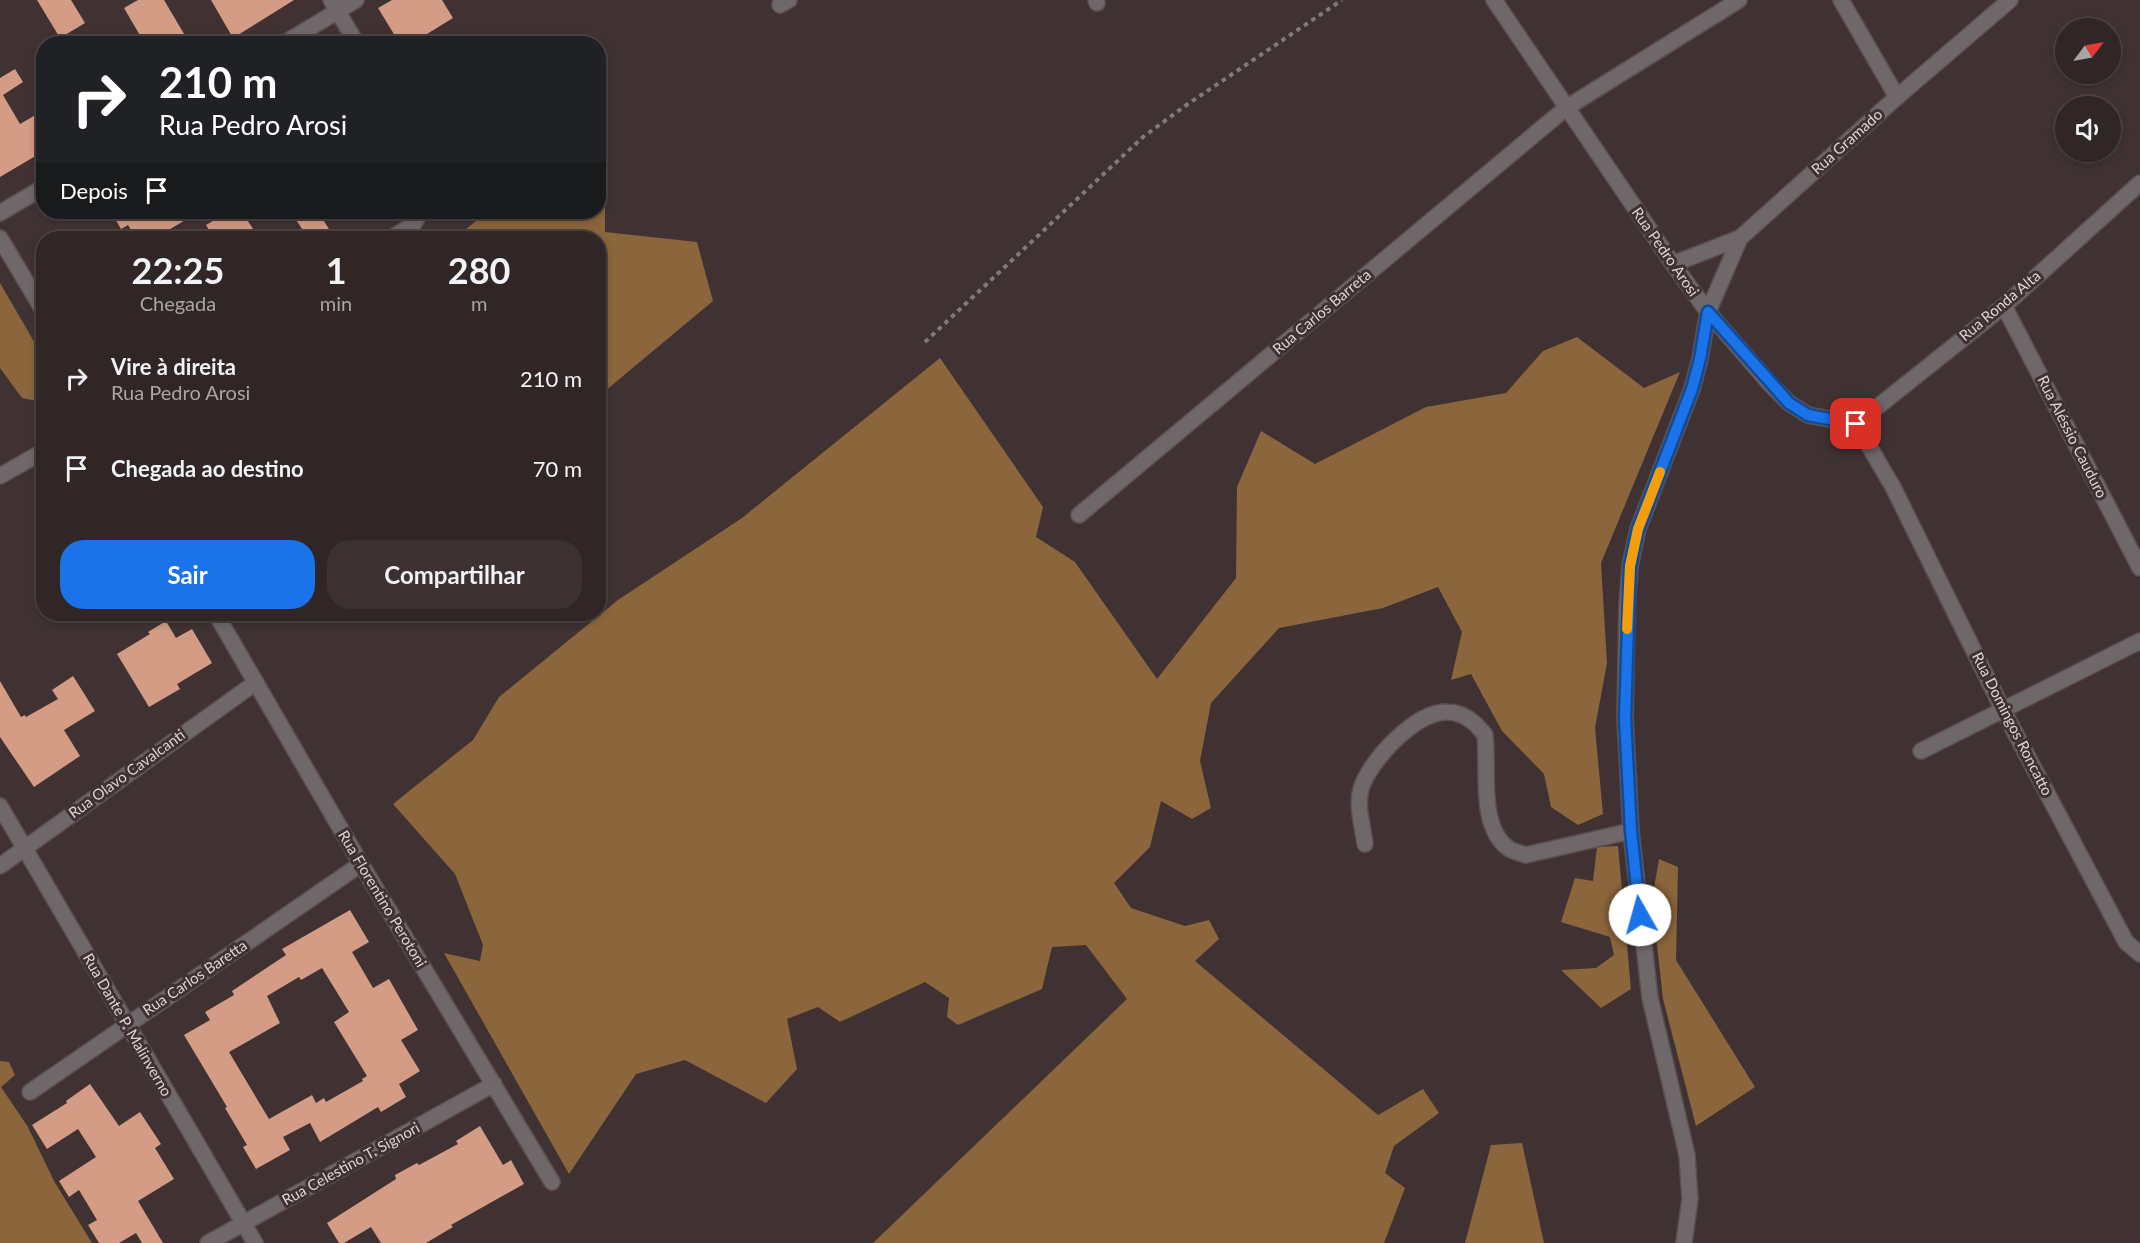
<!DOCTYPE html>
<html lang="pt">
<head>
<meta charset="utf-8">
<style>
	:root { --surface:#302626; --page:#3c3232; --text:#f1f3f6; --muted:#a8a5a7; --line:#4b4343; --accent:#1a73e8 }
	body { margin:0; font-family:Lato,sans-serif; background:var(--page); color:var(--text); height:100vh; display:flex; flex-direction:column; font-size:22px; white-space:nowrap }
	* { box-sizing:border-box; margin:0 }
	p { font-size:20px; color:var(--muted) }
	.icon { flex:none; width:33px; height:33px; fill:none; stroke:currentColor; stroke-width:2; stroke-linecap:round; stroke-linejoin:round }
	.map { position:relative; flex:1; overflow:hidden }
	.sheet { position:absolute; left:36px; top:231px; width:570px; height:390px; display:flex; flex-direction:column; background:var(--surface); border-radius:24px; box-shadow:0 3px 9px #0003,0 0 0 2px var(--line) }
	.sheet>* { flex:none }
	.hud { position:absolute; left:36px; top:36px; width:570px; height:183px; border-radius:24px; box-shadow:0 3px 9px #0003,0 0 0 2px var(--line); background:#202124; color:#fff; overflow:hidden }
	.needle { width:39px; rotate:58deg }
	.controls { position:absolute; left:2055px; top:18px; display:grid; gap:12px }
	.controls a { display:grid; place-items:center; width:66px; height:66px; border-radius:50%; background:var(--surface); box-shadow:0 3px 9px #0003,0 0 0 2px var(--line); font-size:30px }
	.pin { position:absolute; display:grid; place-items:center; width:51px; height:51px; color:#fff; margin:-26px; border-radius:12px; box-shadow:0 3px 9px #0006 }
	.me { position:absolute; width:66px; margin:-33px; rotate:353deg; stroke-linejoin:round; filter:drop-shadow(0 0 4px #0008) }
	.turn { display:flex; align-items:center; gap:21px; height:126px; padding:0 24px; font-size:27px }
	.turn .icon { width:78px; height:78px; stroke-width:2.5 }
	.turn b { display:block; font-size:42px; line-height:51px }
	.then { display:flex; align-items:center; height:57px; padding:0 24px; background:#0003; gap:12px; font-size:22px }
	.eta { display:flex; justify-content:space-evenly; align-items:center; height:102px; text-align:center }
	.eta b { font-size:36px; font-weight:700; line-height:42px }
	.action { display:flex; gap:12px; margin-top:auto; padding:12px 24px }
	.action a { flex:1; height:69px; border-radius:24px; background:var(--accent); color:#fff; font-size:24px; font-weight:700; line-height:69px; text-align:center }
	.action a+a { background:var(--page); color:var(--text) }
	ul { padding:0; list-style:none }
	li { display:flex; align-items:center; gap:18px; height:90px; padding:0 24px }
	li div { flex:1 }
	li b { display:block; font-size:22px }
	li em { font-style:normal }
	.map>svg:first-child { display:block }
	.forest { fill:#8b653b }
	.building { fill:#d49b85; fill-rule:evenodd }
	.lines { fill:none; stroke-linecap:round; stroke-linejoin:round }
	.minor-casing { stroke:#5c4f50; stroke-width:18 }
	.path { stroke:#847878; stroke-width:4; stroke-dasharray:4.5 4.5; stroke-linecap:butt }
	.minor { stroke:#6e686b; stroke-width:15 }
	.route-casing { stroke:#114b97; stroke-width:15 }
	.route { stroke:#1a73e8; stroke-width:10 }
	.slow { stroke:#f59e0b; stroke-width:10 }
	.labels { text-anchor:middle; stroke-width:6; stroke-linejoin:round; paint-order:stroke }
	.street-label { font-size:15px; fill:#ded5d5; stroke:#403233 }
</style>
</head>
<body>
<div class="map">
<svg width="2140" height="1243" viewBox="0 0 2140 1243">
	<rect width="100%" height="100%" fill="#403233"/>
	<path class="forest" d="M599,146L605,147V232L697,242L713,301L599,396L598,238H455L487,212H598Z
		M0,283L43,357V402L22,398L0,368Z
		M1577,337L1644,388L1680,372L1601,563L1607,663L1595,728L1603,814L1578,825L1551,807L1544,774L1502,731L1471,674L1451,680L1462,632L1438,587L1383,608L1279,628L1211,703L1200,761L1211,808L1192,819L1161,801L1150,847L1114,883L1131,908L1185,926L1209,920L1219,939L1195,961L1378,1115L1423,1089L1439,1113L1394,1146L1385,1173L1405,1188L1384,1243H873L1127,999L1086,945L1052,947L1042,989L958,1025L947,1017L949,998L925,982L840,1022L818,1007L787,1019L797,1069L766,1103L685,1060L636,1074L569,1174L444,953L480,961L483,945L455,874L393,804L473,740L499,697L618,600L742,518L940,358L1043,507L1036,537L1075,562L1157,679L1236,578L1237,487L1261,431L1315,464L1426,407L1506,393L1543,351Z
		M1618,846L1631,989L1601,1008L1561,970L1596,968L1614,955L1610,937L1561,922L1575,878L1593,881L1597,847Z
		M1659,859L1678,867L1676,960L1755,1087L1696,1126L1663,999L1652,900Z
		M0,1061L9,1062L15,1075L1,1087L28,1127L54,1181L92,1243H0Z
		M1522,1143L1544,1243H1465L1491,1145Z"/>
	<path class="building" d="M37,0H71L85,23L60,38Z
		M138,0H164L190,44H145L124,8Z
		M211,0H294L233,38Z
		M392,0H442L453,18L422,37L426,44H400L378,8Z
		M15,69L23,82L3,95L20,124L44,110V151L0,177V78Z
		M111,212H199L155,238H136L128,225L121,229Z
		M228,212H242L259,238H214L206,225Z
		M291,212H318L329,229L315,238H308Z
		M166,621L176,638L192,629L212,663L177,684L180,689L149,707L117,654L150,634L148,632Z
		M73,676L95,711L64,730L80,756L34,787L0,737V681L21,717L25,715L26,717L58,699L52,690Z
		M350,910L369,942L352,952L373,988L389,979L402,1002L418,1030L401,1040L420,1071L399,1084L406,1097L381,1112L378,1107L320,1142L310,1123L283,1137L290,1150L256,1169L243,1147L247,1145L225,1108L227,1107L184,1035L210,1020L205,1012L234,995L232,991L286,955L282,949ZM322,968L349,1012L334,1022L367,1076L362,1079L363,1081L326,1102L324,1098L316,1103L312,1095L269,1119L229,1052L280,1023L267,996L299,977L301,980Z
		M90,1084L119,1126L140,1112L161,1144L155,1148L174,1179L138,1201L163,1243H142L136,1233L119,1243H99L88,1225L97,1220L79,1190L69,1197L59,1181L96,1157L78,1129L47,1149L32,1125L67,1103L66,1101Z
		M480,1126L503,1165L511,1160L524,1184L451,1225L453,1227L426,1243H381L371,1227L344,1243H339L327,1223L396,1179L395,1175L417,1163L419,1165L458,1144L456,1141Z"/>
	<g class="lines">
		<defs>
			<path id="minor" d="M331,0L357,44
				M1096,0L1097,3
				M1494,0L1673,264L1708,312L1770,384L1789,403L1808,415L1856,424L1893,487L2004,712L2126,942L2140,954
				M1841,0L1897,97
				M780,5L789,0
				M283,44L356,0
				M0,213L44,187
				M0,238L44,312
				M391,238L413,225L421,212
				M1673,264L1740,238L1897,97L2010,0
				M2004,306L2140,568
				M1856,424L2004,306L2140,183
				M0,476L44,451
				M1079,515L1566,108L1739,0
				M216,614L361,864L552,1182
				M1921,751L2140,641
				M0,806L255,1243
				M1365,844C1363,827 1356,805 1361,789C1369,761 1416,711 1447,712C1463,712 1476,723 1485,735C1489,769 1478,826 1508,848C1513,852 1520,853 1526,855L1631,831
				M0,866L255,683
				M30,1092L361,864
				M208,1243L494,1084
				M1684,1243L1690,1199L1687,1155L1650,998L1631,831L1625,718L1627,607L1630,566L1638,529L1692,389L1700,359L1708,312L1740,238"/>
		</defs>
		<use href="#minor" class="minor-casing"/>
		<path class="path" d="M925,342L1143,137L1185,106L1342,0"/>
		<use href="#minor" class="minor"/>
	</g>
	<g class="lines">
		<defs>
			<path id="route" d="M1640,915L1631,831L1625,718L1630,566L1638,529L1692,389L1700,359L1708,312L1789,403L1808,415L1856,424"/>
		</defs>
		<use href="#route" class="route-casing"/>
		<use href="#route" class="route"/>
		<path class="slow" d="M1627,629L1630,566L1638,529L1660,472"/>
	</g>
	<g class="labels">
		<g class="street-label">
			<text transform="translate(1847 142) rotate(-42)" y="5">Rua Gramado</text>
			<text transform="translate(1665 252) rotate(55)" y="5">Rua Pedro Arosi</text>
			<text transform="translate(2000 306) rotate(-40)" y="5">Rua Ronda Alta</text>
			<text transform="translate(1322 312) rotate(-40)" y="5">Rua Carlos Barreta</text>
			<text transform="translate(2072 437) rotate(63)" y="5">Rua Aléssio Cauduro</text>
			<text transform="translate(2012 724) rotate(63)" y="5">Rua Domingos Roncatto</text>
			<text transform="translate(127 774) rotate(-36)" y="5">Rua Olavo Cavalcanti</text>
			<text transform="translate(382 899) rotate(59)" y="5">Rua Florentino Perotoni</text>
			<text transform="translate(195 978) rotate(-34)" y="5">Rua Carlos Baretta</text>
			<text transform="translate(127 1025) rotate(60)" y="5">Rua Dante P. Malinverno</text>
			<text transform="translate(351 1164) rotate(-29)" y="5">Rua Celestino T. Signori</text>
		</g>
	</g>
</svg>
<div class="controls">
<a><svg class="needle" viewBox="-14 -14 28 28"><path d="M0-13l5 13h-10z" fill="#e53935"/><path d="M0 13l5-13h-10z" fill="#a8a5a7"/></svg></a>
<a><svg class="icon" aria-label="sound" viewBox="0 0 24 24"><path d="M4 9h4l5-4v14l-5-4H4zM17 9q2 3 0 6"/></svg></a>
</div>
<div class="pin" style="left:1856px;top:424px;background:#d93025"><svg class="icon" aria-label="arrive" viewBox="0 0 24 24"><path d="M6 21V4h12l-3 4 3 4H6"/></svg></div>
<svg class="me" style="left:1640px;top:915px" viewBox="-20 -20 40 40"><circle r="19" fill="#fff"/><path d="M0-13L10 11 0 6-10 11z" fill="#1a73e8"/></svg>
<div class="hud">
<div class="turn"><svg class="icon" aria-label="right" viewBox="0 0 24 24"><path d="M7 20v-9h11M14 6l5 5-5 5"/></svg><div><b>210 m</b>Rua Pedro Arosi</div></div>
<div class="then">Depois<svg class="icon" aria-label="arrive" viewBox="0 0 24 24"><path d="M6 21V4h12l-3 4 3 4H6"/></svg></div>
</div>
<section class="sheet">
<div class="eta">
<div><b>22:25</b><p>Chegada</p></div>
<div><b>1</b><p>min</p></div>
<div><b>280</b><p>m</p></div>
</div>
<ul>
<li><svg class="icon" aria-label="right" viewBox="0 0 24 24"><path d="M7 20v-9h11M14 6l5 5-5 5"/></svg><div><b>Vire à direita</b><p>Rua Pedro Arosi</p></div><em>210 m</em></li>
<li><svg class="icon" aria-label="arrive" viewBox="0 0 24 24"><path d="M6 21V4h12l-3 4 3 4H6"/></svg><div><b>Chegada ao destino</b></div><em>70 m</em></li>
</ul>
<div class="action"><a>Sair</a><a>Compartilhar</a></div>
</section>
</div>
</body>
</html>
